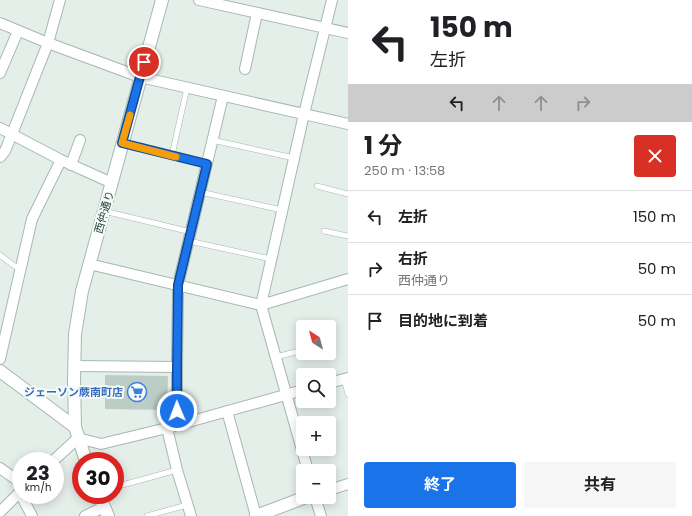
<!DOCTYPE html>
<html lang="ja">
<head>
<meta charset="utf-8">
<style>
	:root { --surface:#fff; --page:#f6f6f6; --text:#202124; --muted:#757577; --line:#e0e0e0; --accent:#1a73e8 }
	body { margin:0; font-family:Poppins,"Noto Sans JP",sans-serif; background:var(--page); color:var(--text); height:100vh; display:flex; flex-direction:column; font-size:15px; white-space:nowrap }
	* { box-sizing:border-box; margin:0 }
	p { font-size:13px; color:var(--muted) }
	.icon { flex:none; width:22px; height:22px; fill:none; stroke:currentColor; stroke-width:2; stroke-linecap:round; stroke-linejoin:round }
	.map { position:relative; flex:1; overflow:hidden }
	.panel { display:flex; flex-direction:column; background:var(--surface); width:344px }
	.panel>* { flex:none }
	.guide { background:#fff; color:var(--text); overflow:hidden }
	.needle { width:26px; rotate:324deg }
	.fabs { position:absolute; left:296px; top:320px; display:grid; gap:8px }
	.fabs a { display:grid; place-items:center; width:40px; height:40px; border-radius:4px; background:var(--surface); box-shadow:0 2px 10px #0003; font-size:20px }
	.speed { position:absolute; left:12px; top:452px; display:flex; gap:8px; font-size:20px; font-weight:700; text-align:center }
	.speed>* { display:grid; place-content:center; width:52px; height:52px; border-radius:50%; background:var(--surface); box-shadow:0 2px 10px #0003; line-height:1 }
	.speed small { font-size:10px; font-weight:400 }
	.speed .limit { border:6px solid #d22; background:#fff; color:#111 }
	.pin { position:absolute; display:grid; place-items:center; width:34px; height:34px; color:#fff; margin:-17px; border:2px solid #fff; border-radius:50%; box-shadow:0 1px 4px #0007 }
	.me { position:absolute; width:44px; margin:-22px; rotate:359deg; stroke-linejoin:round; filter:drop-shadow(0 0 3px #0008) }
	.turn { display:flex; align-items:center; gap:14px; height:84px; padding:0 16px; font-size:18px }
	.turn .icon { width:52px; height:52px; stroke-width:2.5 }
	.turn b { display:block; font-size:28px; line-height:34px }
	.lanes { display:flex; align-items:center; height:38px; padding:0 16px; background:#0003; justify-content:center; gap:20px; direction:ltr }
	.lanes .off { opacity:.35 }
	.round { display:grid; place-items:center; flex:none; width:42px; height:42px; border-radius:4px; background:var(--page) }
	.headline { display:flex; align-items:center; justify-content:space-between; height:68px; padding:0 16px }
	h1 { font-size:24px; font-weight:700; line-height:30px }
	.primary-button { display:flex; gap:8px; margin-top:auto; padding:8px 16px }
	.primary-button a { flex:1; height:46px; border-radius:4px; background:var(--accent); color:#fff; font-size:16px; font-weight:700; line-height:46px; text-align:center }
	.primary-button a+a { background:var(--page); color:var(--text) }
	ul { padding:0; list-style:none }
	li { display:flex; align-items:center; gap:12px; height:52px; padding:0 16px; border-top:1px solid var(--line) }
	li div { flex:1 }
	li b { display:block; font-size:15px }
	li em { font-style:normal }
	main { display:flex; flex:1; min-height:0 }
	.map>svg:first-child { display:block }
	.building { fill:#bccdc6 }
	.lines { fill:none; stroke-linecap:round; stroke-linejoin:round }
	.service-casing { stroke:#a6b8b1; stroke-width:6 }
	.minor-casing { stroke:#a6b8b1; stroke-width:12 }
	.tertiary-casing { stroke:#a6b8b1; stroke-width:14 }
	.service { stroke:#fff; stroke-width:5 }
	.minor { stroke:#fff; stroke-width:10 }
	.tertiary { stroke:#fff; stroke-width:12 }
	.route-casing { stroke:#114b97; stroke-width:10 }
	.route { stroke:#1a73e8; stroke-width:7 }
	.slow { stroke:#f59e0b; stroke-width:7 }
	.labels { text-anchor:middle; stroke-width:4; stroke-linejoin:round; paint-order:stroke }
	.street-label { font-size:11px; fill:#214338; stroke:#f6fbf8 }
	.shop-label { font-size:11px; font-weight:bold; fill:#366cbe; stroke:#f6fbf8; text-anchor:end }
</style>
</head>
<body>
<main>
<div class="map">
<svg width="348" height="516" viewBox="0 0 348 516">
	<rect width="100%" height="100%" fill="#e5efea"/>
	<path class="building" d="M105,375L168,376L167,410L105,409Z"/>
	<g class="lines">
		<defs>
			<path id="service" d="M212,140L294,158
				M123,143L207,164
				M172,155L187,88
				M317,186L348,194
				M200,192L282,210
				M104,211L191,232
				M324,231L348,236
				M189,241L271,259
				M0,255L20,270
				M276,357L303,350
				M344,379L348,394
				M115,487L177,470
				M147,516L187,505"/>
			<path id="minor" d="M199,0L348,33
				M0,23L48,43L140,77L348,124
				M245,69L257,13
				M0,73L18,31
				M0,128L61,160L112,183
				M0,157L5,151L12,134L48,43L60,0
				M71,165L80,140
				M89,264L261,305L348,279
				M0,359L32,219L61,160
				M74,366L177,367
				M329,383L348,378
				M227,411L256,516
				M177,425V367L178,285L223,96
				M167,428L177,470L191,516
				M53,461L78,438L101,444L167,428L303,390
				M0,468L21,483
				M308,471L261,305L304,114L332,0
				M329,490L348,484
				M21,495L32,516
				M315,497L321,516
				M0,512L21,491
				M85,516L104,507"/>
			<path id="tertiary" d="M0,371L75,427
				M86,461L75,427L74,380L75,334L82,291L162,0
				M99,495L108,516
				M256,516L306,497"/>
		</defs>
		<use href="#service" class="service-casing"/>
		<use href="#minor" class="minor-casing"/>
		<use href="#tertiary" class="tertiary-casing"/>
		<use href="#service" class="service"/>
		<use href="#minor" class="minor"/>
		<use href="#tertiary" class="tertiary"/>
	</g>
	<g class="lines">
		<defs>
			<path id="route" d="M144,62L122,143L207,164L178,285L177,368V411"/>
		</defs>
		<use href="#route" class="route-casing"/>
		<use href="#route" class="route"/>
		<path class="slow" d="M130,115L122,143L176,157"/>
	</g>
	<defs>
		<symbol id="supermarket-ring" viewBox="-11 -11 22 22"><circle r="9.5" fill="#f6fbf8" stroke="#3f7fe0" stroke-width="1.5"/><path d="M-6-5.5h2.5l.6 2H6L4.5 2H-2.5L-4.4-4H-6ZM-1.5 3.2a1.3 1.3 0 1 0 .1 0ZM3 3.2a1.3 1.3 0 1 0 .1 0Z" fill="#3f7fe0"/></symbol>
	</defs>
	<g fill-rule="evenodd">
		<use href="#supermarket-ring" x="126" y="381" width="22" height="22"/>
	</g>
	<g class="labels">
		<g class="street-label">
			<text transform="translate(104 212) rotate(-74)" y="4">西仲通り</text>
		</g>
		<g class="shop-label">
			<text x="123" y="396">ジェーソン蕨南町店</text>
		</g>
	</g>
</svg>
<div class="fabs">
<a><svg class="needle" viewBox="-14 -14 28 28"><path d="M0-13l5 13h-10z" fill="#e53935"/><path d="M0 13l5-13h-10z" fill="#757577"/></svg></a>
<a><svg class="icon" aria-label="search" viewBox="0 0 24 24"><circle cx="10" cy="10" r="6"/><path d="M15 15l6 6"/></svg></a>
<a>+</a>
<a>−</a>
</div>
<div class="speed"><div>23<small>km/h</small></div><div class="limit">30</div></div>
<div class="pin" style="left:144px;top:62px;background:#d93025"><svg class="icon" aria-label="arrive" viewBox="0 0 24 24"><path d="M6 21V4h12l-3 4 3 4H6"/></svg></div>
<svg class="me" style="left:177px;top:411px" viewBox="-20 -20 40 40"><circle r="17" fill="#1a73e8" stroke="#fff" stroke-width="3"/><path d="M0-11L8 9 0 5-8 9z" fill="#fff"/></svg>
</div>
<section class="panel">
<div class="guide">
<div class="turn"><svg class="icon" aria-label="left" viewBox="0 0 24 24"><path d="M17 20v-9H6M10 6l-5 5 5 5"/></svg><div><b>150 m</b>左折</div></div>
<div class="lanes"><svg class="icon" aria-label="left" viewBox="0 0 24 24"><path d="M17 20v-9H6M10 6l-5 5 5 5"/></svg><svg class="icon off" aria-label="ahead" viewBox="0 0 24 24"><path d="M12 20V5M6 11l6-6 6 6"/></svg><svg class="icon off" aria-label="ahead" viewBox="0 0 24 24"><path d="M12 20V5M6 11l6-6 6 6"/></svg><svg class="icon off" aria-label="right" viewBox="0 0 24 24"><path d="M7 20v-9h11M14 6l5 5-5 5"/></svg></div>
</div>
<div class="headline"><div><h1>1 分</h1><p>250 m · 13:58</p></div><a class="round" style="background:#d93025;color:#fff"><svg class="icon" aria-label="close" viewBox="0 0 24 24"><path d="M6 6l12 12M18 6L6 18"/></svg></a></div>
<ul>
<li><svg class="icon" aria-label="left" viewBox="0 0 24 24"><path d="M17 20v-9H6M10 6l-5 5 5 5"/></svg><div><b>左折</b></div><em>150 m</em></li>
<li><svg class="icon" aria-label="right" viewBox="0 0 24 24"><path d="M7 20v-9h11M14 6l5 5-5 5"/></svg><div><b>右折</b><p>西仲通り</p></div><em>50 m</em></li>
<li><svg class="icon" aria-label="arrive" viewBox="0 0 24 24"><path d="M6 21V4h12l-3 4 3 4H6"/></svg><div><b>目的地に到着</b></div><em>50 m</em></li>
</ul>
<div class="primary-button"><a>終了</a><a>共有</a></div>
</section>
</main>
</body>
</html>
